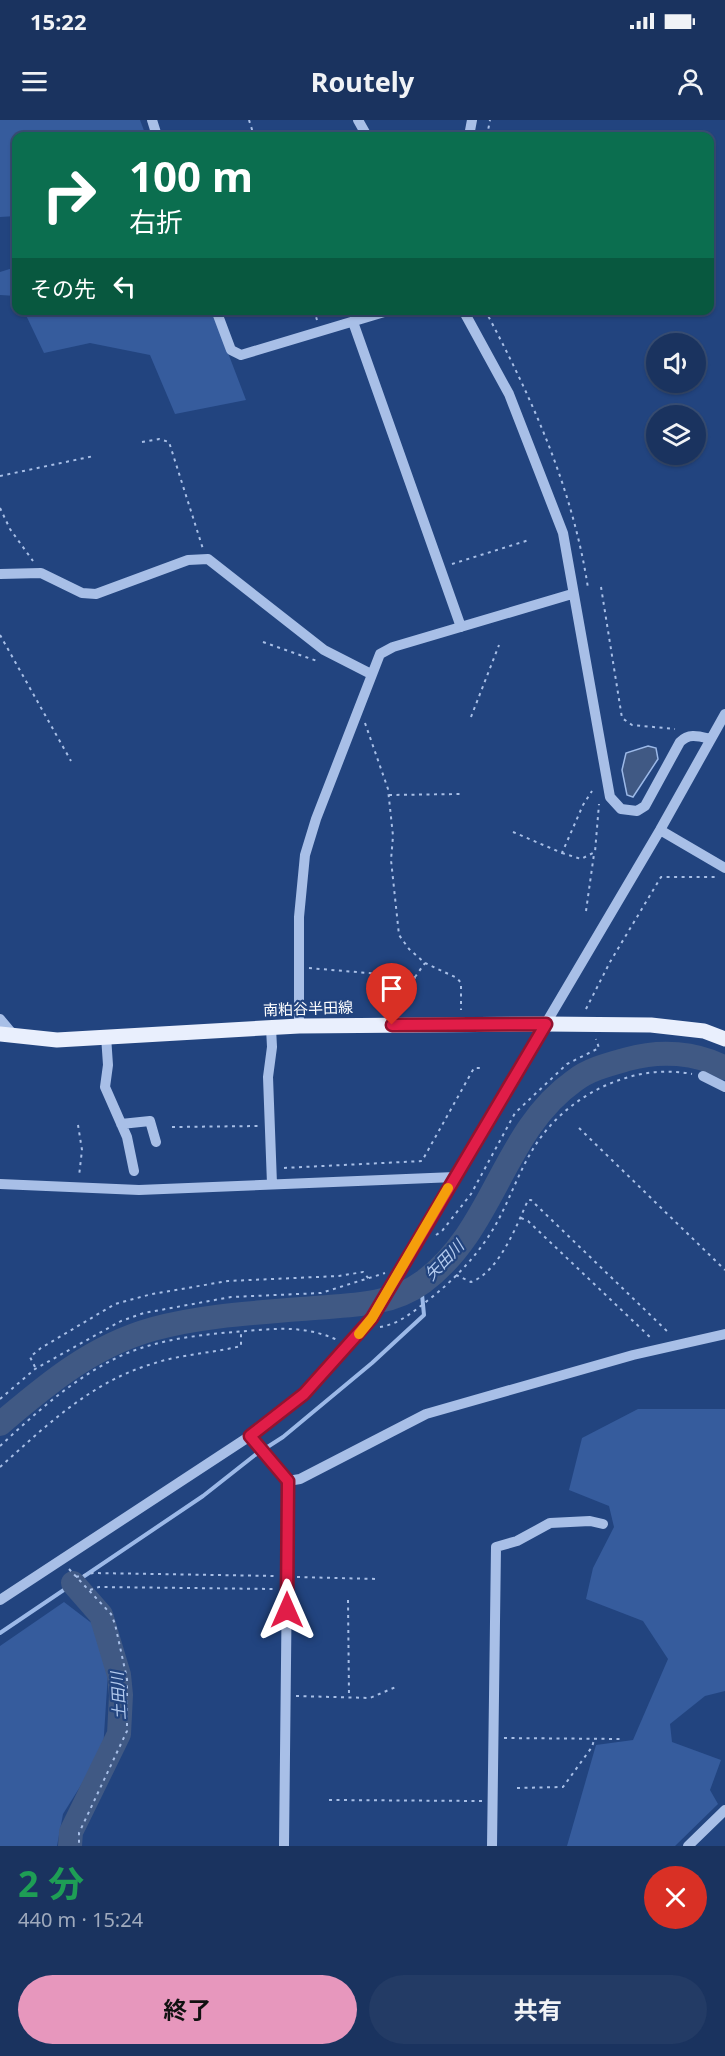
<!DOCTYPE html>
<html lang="ja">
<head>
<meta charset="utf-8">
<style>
	:root { --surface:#1a335f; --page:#233b65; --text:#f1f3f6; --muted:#9faabd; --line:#384e74; --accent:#e797bd }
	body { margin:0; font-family:"Noto Sans","Noto Sans JP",sans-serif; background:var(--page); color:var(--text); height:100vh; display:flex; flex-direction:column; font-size:22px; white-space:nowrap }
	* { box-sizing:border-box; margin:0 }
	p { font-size:20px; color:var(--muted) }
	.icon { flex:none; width:33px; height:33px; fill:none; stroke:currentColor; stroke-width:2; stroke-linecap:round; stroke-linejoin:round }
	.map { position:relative; height:1726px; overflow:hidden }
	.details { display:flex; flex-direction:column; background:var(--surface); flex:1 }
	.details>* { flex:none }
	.guide { position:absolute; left:12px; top:12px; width:702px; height:183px; border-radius:12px; box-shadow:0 2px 4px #0004,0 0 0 2px var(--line); background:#0b6e4f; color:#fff; overflow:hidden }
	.controls { position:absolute; left:646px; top:213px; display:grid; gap:12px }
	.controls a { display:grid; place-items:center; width:60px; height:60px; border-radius:50%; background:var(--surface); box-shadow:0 2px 4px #0004,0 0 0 2px var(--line); font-size:30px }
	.pin { position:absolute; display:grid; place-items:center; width:51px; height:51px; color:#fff; margin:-62px -26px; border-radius:50% 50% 50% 0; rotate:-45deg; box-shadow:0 0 6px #0007 }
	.pin .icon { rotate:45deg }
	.me { position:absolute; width:66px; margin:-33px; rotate:0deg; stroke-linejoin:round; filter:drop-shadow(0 0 4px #0008) }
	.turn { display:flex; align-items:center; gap:21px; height:126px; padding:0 18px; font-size:27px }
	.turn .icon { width:78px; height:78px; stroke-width:2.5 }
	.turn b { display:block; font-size:42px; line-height:51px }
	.then { display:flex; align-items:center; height:57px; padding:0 18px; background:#0003; gap:12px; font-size:22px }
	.round { display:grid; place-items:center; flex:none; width:63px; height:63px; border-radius:32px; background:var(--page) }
	.overview { display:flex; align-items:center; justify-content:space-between; height:102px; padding:0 18px }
	h1 { font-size:36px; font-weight:700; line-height:45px; color:#1e9e55 }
	.action { display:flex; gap:12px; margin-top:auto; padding:12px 18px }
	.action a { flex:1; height:69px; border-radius:36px; background:var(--accent); color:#111; font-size:24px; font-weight:700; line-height:69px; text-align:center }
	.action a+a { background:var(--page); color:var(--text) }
	.status { display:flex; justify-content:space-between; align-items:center; height:42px; padding:0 30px; background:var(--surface); direction:ltr }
	.status svg { height:16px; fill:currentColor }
	header { display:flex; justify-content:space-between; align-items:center; height:78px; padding:0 18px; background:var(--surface); font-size:27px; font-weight:700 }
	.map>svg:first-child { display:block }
	.green { fill:#365c9d }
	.water { fill:#405984; stroke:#9cb9e8; stroke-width:1.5 }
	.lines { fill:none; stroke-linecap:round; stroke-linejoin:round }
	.stream { stroke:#9cb9e8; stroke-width:4 }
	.river { stroke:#405984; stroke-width:24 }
	.path { stroke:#a8bfe7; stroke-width:2; stroke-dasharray:3 4.5; stroke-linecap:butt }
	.minor { stroke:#a8bfe7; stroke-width:10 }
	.major { stroke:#e9effd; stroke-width:15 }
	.route-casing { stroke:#92132f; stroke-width:15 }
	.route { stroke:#e11d48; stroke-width:10 }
	.slow { stroke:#f59e0b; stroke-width:10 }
	.labels { text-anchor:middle; stroke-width:4.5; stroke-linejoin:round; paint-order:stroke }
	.street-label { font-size:15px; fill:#fff; stroke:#22447f }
	.water-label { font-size:16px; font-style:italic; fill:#b3caee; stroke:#22447f }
</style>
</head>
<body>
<div class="status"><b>15:22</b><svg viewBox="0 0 49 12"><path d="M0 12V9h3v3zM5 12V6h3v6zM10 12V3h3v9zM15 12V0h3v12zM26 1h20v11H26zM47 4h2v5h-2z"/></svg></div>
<header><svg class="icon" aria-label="menu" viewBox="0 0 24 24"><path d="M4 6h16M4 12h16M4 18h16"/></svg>Routely<svg class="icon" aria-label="person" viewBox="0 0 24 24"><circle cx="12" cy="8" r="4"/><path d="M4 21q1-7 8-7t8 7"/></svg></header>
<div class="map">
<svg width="725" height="1726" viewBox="0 0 725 1726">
	<rect width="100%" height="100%" fill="#22447f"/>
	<path class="green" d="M0,0H140L146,16H16V96L0,97Z
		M16,147V176L0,175V152Z
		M24,191H212L246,280L175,294L150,235L90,223L44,233Z
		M638,1289H725V1571L705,1576L670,1604L672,1622L721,1640L710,1670L718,1684L675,1726H567L596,1625L633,1620L668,1539L643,1501L586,1479L593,1448L614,1407L609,1386L569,1370L582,1318Z
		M64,1482L98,1508L108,1553L103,1630L63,1694L57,1726H0V1526Z"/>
	<path class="water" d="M648,626L656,628L658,639L633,677L627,675L622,650L626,633Z"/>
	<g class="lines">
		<path class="stream" d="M0,1297L5,1300
			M0,1513L203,1376L255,1335L283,1317L372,1243L424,1195L421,1164"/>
		<path class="river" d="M0,1304C47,1264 92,1226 153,1209C200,1196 252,1193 301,1189C342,1185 388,1188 423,1162C495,1109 502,1012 574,961C589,949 610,944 628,939C660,930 696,932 725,948
			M70,1726L71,1712L119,1614L121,1575L119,1555L101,1495L73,1463"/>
		<path class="path" d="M249,0L254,16
			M487,16L490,0
			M314,190L317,200
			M485,190C532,278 573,369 588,468
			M142,322L159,319L169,322L203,429
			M0,356L94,336
			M0,388L10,409L33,441
			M452,444L529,420
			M601,467L622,598L632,605L675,609
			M0,515L71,641
			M263,522L317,541
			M471,597L499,525
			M365,603L388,669L393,716L391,740L399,815L409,829L425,843L457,858L461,863V890
			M389,675L461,674
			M513,712L562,733L583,685L592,671
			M562,733L581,739L595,732L599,684
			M586,791L594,734
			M309,848L415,857L413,879
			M415,857L425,843
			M586,889L610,842L661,757H716
			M78,1005L82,1030L79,1056
			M172,1007L259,1006
			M579,1008L725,1150
			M284,1048L422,1041L474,948H484
			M521,1098L528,1101L652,1219
			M436,1115L442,1111L471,1074L515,993L567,944L599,928L596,919
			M456,1155L471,1162C499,1152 517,1105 528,1080H531L670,1214
			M380,1207C399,1204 413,1192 427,1181C453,1161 475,1138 492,1111C508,1085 517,1055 533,1029C564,977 631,942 692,954
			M35,1247L30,1237L41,1228L115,1184L152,1174L228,1161L339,1156L363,1152L369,1159
			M0,1279L35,1249L121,1201L144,1193L231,1177L321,1173L385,1153
			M0,1326C38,1291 77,1255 125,1234C163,1218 207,1214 247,1211C278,1208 308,1206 337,1220
			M0,1347C47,1305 92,1261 155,1243C183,1234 213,1233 241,1226V1211
			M69,1449L111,1494L115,1504L127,1559V1611L79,1713V1726
			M76,1457L93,1453L277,1456
			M297,1457L377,1459
			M90,1470L99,1467L275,1469
			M348,1480L349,1577
			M296,1576L370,1578L398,1566
			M504,1618L624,1619
			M517,1668L563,1667L592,1627L594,1620
			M329,1680L482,1681"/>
		<path class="minor" d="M152,0L157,16
			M358,0L367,16
			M469,16L472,0
			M216,190L231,230L241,235L391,190
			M463,190L509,274L563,413L610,677L621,689L637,691L645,686L680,622C689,613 698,616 711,619
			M353,202L461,507
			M0,454L41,453L82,473L96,474L188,440L208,439L324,530L371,554
			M660,710L725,748
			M0,899L15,917
			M299,906V797L305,735L316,699L380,534L393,527L572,474
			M271,908L272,927L268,957L272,1064
			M106,916L108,945L105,967L127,1017L134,1051
			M703,956L725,967
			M121,1004L150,1001L156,1022
			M0,1064L139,1070L455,1057
			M250,1316L288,1361L284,1726
			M288,1361L300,1359L426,1294L633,1235L725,1214
			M0,1480L250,1316L304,1274L372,1198L660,710L725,594
			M492,1726L496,1427L517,1421L550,1403L590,1401L603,1404
			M688,1726L725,1690"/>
		<path class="major" d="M0,914L57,920L299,906L546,904L651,905L704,911L725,919"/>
	</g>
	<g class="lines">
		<defs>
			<path id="route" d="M287,1490L288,1361L250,1316L304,1274L372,1198L546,904L392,905"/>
		</defs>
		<use href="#route" class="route-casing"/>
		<use href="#route" class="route"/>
		<path class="slow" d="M359,1214L372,1198L448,1068"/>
	</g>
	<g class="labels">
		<g class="street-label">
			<text transform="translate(308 889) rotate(-2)" y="5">南粕谷半田線</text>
		</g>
		<g class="water-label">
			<text transform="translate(444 1140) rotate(-46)" y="6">矢田川</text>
			<text transform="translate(118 1576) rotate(-93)" y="6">土田川</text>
		</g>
	</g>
</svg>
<div class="controls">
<a><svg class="icon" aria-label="sound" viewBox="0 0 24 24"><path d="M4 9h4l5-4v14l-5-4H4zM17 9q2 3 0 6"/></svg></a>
<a><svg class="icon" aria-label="layers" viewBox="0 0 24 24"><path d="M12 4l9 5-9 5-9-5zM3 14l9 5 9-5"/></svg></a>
</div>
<div class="pin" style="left:392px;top:905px;background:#d93025"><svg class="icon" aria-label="arrive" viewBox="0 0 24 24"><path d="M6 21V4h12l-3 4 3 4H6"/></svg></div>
<svg class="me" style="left:287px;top:1490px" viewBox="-20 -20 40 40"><path d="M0-17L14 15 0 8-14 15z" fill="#e11d48" stroke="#fff" stroke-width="4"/></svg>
<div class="guide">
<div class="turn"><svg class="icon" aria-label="right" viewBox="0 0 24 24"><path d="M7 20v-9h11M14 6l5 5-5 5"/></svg><div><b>100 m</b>右折</div></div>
<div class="then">その先<svg class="icon" aria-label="left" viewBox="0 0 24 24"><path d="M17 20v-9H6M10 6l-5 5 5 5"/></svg></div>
</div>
</div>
<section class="details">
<div class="overview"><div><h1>2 分</h1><p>440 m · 15:24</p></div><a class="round" style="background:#d93025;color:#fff"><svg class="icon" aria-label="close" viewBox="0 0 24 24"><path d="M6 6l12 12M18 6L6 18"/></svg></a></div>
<div class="action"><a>終了</a><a>共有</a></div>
</section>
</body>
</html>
